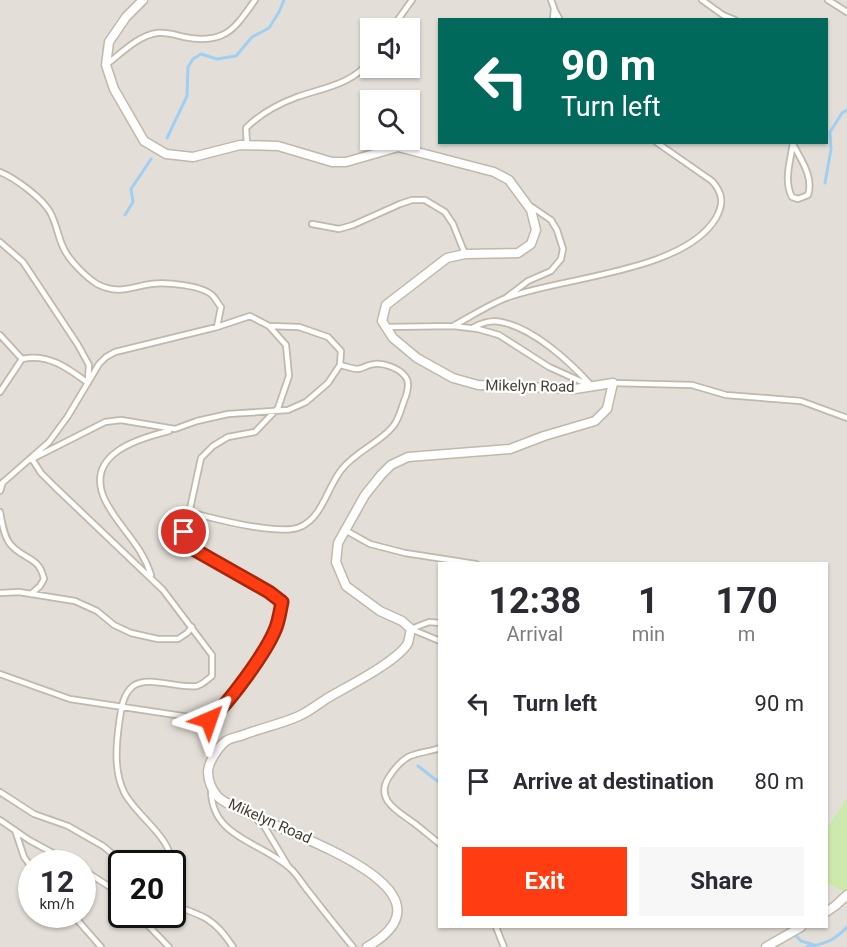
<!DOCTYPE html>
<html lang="en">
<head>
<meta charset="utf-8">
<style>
	:root { --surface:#fff; --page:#f7f7f7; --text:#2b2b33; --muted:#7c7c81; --accent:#ff3c12 }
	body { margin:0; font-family:Roboto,sans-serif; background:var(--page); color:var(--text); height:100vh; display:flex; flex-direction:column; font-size:22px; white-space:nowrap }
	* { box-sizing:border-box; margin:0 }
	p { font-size:20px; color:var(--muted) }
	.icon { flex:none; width:33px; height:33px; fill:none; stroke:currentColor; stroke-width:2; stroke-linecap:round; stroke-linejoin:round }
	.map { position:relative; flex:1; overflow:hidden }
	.sheet { position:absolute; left:438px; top:562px; width:390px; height:366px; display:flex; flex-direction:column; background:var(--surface); border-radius:0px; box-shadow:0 2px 4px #0004 }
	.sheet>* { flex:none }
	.top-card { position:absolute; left:438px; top:18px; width:390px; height:126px; border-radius:0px; box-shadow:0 2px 4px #0004; background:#00695c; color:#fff; overflow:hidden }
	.fabs { position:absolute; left:360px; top:18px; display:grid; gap:12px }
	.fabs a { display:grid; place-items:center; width:60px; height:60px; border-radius:0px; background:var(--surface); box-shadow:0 2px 4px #0004; font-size:30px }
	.speed { position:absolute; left:18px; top:850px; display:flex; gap:12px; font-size:30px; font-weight:700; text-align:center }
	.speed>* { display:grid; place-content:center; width:78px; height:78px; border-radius:50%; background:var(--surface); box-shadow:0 2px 4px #0004; line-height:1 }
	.speed small { font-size:15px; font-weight:400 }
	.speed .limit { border:3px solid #111; border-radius:9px; background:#fff; color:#111 }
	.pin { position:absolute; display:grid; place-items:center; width:51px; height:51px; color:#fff; margin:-26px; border:3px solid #fff; border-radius:50%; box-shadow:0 2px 6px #0007 }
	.me { position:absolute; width:66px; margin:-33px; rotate:43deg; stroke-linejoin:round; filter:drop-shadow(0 0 4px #0008) }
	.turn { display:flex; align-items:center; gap:21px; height:126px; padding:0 24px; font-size:27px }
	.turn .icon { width:78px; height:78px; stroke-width:2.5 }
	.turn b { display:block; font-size:42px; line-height:51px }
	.eta { display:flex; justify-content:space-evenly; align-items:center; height:102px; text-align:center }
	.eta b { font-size:36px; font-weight:700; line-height:42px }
	.action { display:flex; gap:12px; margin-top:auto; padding:12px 24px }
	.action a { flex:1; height:69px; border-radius:0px; background:var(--accent); color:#fff; font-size:24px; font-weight:700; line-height:69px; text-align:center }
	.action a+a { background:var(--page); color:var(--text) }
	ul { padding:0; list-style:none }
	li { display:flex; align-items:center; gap:18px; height:78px; padding:0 24px }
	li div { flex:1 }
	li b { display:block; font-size:22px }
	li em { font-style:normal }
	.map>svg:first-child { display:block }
	.industrial { fill:#e3dfd8; fill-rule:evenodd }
	.green { fill:#cde9ae }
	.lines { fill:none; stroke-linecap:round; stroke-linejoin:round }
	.stream { stroke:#a1cff2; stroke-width:3 }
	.service-casing { stroke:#c0b8a9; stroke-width:8 }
	.minor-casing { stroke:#c0b8a9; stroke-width:11 }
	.service { stroke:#fff; stroke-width:4.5 }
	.minor { stroke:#fff; stroke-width:8 }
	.route-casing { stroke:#a6270c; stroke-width:15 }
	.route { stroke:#ff3c12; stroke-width:10 }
	.labels { text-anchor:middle; stroke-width:4.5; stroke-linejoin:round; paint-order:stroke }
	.street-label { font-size:15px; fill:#474135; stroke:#fff }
</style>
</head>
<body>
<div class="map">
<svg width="847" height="947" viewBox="0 0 847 947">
	<rect width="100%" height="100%" fill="#f4f0e7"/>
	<path class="industrial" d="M0,0H847V797L827,830L826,564H440V927H826L827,883L847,894V947H0ZM440,20H826V142H440ZM370,28H410V68H370ZM370,100H410V140H370ZM32,864H82V915H32ZM122,864H172V915H122Z"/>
	<path class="green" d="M847,797V894L827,883L826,830Z"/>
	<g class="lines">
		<path class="stream" d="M167,138L187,96L188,67L193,59L201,54L217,59L236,56L252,37L269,28L279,12L284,0
			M825,183L831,149L830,132L842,113L847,110
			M125,215L133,202L131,189L151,159
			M418,766L440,783
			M787,927L801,941L814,945
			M807,947C825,944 835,940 847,927"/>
		<defs>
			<path id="service" d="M551,0L554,8L553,20
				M702,0L723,15L735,20
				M828,0L847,12
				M554,9L560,20
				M392,28L412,0
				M106,65C120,54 139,35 157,33C167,32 175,35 184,37C224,45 234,30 255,0
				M793,144C801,160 814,177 808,195L798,199L792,197C783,180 791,160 793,142
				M247,145L246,128C261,113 278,104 297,97C323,88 354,84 370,60
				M0,172C15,178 42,198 50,212C57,224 58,239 65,251C71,262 86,277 97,284C118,295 130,287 151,284C165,282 203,285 213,296C216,299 218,304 221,307L217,327
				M312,224L339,229L353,225L400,204L412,200H425L445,212L453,224L465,254
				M0,242L23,262L78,345L89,365L88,380
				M507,297L528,281L551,271L561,259L563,249L557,230L551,220L532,207
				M453,326C470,317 488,305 506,298C562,277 684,272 716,218C724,204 723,193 712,181L656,142
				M387,327L453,326L478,329L499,335L549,367L589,385
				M474,327C482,323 492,320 501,322C533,328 569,361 590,384
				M0,335L22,359
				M613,383L692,385L726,395L801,401L847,418
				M0,392L22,359C48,353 68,368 88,383
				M0,485L49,442L68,416L99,364L106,357L115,352L217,327L250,316L269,326L286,345L289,376L278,408L255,432L228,437L213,446L201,458L185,532L195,550L269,592L282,602C280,611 279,621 275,630C266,652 228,705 209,720L70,699L0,674
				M0,491L3,482
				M0,512C2,523 4,537 11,545C24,560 39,556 44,579L40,586L31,594
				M189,512C211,518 280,536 300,527C323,517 327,487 342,469C356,451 383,441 394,425C400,417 402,405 406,396C408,388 410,381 404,375C398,368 384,363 375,364C369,364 364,368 358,369C352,369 345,366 340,365
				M345,530L370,544L405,553L476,564
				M151,575C141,543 118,527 105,500C84,455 136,439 169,431
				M0,593L19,592L75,601L97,611L114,625L131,633L158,639H178L187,633L192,627
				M411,629L440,641
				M411,629L429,622L440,623
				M440,748C429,752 418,752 408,757C400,762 394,769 389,777C374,800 399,812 414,823C423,830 431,837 440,844
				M211,789C211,839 262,841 292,870C298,876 303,885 309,892C323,910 338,929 353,947
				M0,792L34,814L68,826L103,846L125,864
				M0,820L29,840L73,864
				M258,821L264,826L288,866
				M15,830L24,857L32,868
				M171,864C173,838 135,815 124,792C114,772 116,746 119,724C121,711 122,695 133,686C148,675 179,689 197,686C202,685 208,679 212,676V655L163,590L55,487L41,473L32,459L105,422L121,420L175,429L197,421L228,414L288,410L306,402L328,383L340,365L341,351L328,337L299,327L269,326
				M82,869L110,887L122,898
				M172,905C203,915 215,919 233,947
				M73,915L101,947
				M138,915L169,947
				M496,927L504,947"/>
			<path id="minor" d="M143,0L126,17L109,42L106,65L114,89L144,141L166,154L193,157L240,145L278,146L332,162H346L398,147L494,172L509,180L531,210L536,230L531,244L518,253L465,254L447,258L386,305L382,321L393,338L417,358L453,378L478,385L575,389L613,383L607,409L595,421L544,436L510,449L408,457L391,465L381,475L365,495L338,543L336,562L346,586L380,611L402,621L411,629C410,633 409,639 408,643C397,662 346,687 326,699C317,705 308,712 299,716C281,724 261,728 243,735C238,737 230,738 226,741C218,747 208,763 208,772C208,781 212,790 218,797C247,824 479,882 367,947
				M826,912L835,906L847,895
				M766,947L801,927"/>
		</defs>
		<use href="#service" class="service-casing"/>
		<use href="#minor" class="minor-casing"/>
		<use href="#service" class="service"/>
		<use href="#minor" class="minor"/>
	</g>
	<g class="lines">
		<defs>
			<path id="route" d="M184,532L195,550L269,592L282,602C280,611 279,621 275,630C266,652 228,705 209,720"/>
		</defs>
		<use href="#route" class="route-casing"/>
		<use href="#route" class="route"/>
	</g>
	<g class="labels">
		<g class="street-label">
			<text transform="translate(530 386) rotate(1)" y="5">Mikelyn Road</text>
			<text transform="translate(270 821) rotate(24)" y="5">Mikelyn Road</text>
		</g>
	</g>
</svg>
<div class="fabs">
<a><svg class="icon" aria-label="sound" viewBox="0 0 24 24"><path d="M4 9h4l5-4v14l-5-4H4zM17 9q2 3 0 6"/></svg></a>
<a><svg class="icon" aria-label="search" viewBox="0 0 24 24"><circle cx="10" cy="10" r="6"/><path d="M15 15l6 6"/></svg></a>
</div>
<div class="speed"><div>12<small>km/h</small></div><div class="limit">20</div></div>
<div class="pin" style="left:184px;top:532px;background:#d93025"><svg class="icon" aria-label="arrive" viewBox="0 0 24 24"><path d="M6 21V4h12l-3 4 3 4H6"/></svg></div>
<svg class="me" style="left:209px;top:720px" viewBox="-20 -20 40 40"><path d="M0-17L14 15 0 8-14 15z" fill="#ff3c12" stroke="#fff" stroke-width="4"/></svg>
<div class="top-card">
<div class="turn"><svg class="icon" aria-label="left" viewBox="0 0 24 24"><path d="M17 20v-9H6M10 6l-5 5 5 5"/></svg><div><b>90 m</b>Turn left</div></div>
</div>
<section class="sheet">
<div class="eta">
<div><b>12:38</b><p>Arrival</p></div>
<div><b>1</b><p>min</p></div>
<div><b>170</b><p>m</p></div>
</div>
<ul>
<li><svg class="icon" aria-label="left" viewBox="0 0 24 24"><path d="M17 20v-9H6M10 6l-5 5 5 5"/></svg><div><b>Turn left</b></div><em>90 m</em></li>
<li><svg class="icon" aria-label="arrive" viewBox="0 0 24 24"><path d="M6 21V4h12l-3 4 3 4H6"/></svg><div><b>Arrive at destination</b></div><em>80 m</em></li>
</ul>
<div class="action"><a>Exit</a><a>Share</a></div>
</section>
</div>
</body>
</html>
